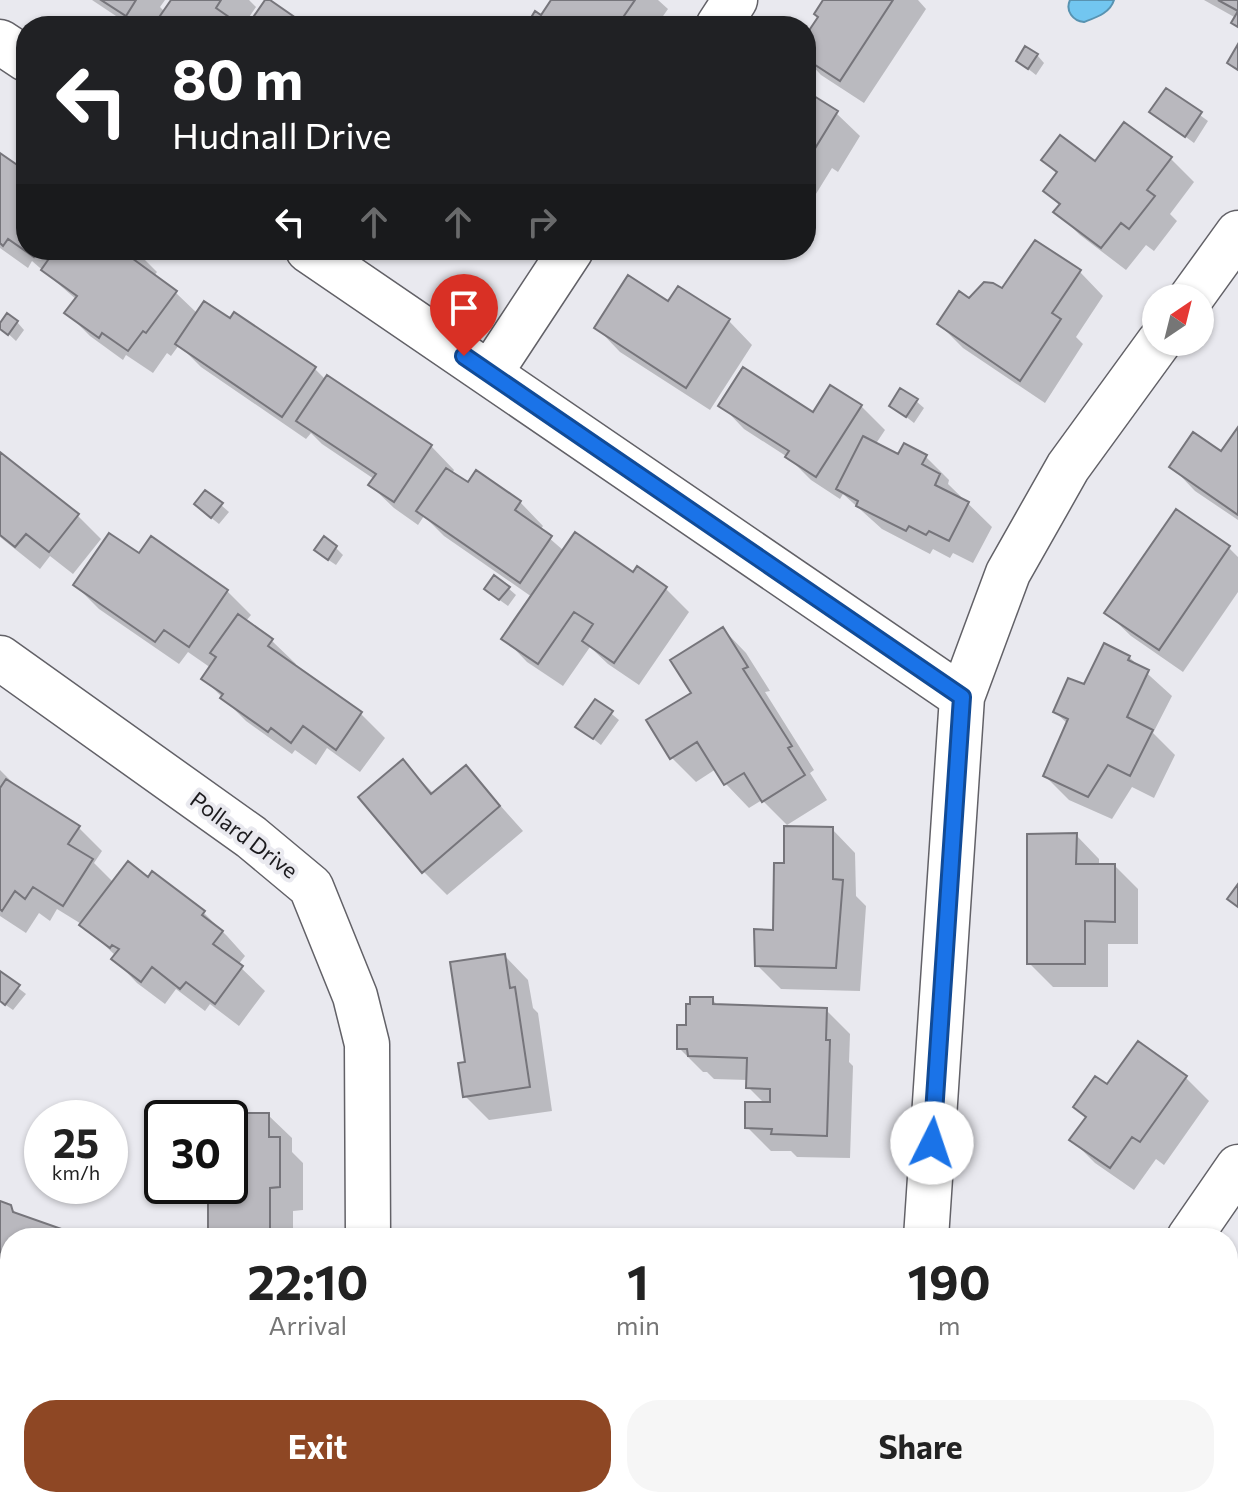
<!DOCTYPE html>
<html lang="en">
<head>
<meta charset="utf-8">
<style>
	:root { --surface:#fff; --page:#f6f6f6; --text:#222; --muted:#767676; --accent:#8e4724 }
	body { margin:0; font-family:Commissioner,sans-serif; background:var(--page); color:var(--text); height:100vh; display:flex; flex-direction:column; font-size:30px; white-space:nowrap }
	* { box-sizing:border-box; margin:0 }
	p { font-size:26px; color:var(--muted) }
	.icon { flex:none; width:44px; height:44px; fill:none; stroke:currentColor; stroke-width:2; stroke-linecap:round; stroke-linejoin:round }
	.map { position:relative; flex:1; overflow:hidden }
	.side { position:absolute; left:0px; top:1228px; width:1238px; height:280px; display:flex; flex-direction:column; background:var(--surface); border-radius:32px 32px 0 0; box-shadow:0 2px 6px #0004 }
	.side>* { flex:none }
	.top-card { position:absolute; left:16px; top:16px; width:800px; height:244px; border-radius:32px; box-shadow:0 2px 6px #0004; background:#202124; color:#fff; overflow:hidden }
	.needle { width:52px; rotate:35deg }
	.tools { position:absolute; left:1142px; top:284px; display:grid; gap:16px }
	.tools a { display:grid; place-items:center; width:72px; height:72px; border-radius:50%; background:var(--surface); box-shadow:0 2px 6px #0004; font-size:40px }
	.speed { position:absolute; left:24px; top:1100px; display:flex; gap:16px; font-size:40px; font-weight:700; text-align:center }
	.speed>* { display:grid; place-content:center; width:104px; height:104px; border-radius:50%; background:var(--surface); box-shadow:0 2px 6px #0004; line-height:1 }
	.speed small { font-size:20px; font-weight:400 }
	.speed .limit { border:4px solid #111; border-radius:12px; background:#fff; color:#111 }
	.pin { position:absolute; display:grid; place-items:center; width:68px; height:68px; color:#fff; margin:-82px -34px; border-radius:50% 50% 50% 0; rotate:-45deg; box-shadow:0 0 8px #0007 }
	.pin .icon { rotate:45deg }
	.me { position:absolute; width:88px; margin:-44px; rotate:4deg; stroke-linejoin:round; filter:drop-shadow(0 0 6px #0008) }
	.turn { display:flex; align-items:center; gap:28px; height:168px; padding:0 24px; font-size:36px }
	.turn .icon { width:104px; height:104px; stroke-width:2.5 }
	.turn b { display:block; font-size:56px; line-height:68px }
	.lanes { display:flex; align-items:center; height:76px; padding:0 24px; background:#0003; justify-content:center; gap:40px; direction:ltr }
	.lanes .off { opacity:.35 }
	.eta { display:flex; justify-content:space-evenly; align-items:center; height:136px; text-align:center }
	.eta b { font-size:48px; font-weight:700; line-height:56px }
	.action { display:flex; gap:16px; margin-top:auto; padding:16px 24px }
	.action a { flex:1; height:92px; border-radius:32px; background:var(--accent); color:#fff; font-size:32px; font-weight:700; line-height:92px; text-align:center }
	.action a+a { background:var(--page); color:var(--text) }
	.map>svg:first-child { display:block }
	.water { fill:#72c6f0; stroke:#5893b1; stroke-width:2 }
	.shadow { fill:#0003 }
	.building { fill:#b9b8be; stroke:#76757b; stroke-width:2 }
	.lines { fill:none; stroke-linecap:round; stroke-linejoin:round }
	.minor-casing { stroke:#626167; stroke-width:47 }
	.minor { stroke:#fff; stroke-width:44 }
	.route-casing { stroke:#114b97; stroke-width:20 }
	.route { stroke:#1a73e8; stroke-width:14 }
	.labels { text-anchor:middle; stroke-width:8; stroke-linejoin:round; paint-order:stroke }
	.street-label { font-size:22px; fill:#1c1b1e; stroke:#e9e9ef }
</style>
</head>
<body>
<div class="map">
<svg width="1238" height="1508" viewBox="0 0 1238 1508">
	<rect width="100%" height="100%" fill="#e9e9ef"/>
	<path class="water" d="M1070,0H1114C1110,13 1097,17 1084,22C1073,21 1065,11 1070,0Z"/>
	<path class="shadow" d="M92,0H165L160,7L165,12L174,0H249L256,7L243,26H131Z
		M554,0H658L668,9L656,26H528L541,18Z
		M825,0H918L926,9L864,103L821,75L806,59V38L820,18Z
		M1204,0H1238V27L1236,18Z
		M295,19L302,26H250Z
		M1037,55L1044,63L1036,75L1018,61Z
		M1167,91L1208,121L1194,143L1152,112Z
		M806,93L836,113L860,136L838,172L832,168L806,210Z
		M0,155L26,173V250H135L157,272L154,276L176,293L198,314L314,368L326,380L431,446L454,470L452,474L468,485L520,502L543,526L540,530L564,551L665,588L689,612L639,685L608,664L590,647L563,686L527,662L504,638L532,597L444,536L424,516L418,525L394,508L370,485L374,479L322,444L311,433L306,439L201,367L179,345L171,356L167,353L153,373L126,355L123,360L90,336L67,313L77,300L32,261L28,268L0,248Z
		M1171,159L1194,182L1170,214L1177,221L1154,251L1146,245L1126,270L1080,235L1056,212L1060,206L1046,191L1058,175L1044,160L1095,164Z
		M1080,272L1103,296L1076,337L1083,344L1045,403L963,348L939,324L969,301Z
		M678,288L729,321L752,345L710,410L620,352L597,328L668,304Z
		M17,322L24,330L16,341L0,326Z
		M831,387L861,406L885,430L875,445L899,457H926L949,480L948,484L992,527L973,563L953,553L950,558L933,549L930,554L882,529L843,494L840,499L811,480L789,458L744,429L721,405L813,414Z
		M916,401L924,408L914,423L891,405Z
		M1238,430V520L1195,491L1172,467L1222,454Z
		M0,455L78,516L101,539L73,574L50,556L40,569L0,537Z
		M221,505L229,512L219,524L204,512Z
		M1176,512L1229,548L1238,557V592L1183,672L1131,636L1107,613Z
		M336,548L343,555L336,565L324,557Z
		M140,556L227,591L251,615L245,622L272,641L296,664L294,667L361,714L385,738L360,772L327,748L316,765L295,750L292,754L246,721L203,678L211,668L188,652L179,664L99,609L75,585Z
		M508,588L516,595L508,606L494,596Z
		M723,629L746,653L770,691L765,692L814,770L810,773L827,800L787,825L762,800L749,808L726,784L716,769L696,782L672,758L649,721L693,693Z
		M1129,657L1172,696L1153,733L1175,755L1154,798L1132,787L1112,819L1069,800L1045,776L1068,724L1055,712L1085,687Z
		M596,701L619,720L601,745L577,726Z
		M403,762L434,794L466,767L523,831L447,895L423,871Z
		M0,770L14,784L13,785L79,828L102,851L94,863L114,883L148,880L152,874L204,913L227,936L245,956L238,965L265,991L239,1026L210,1004L205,1011L176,989L165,1004L137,983L114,959L116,956L83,925L57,909L50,921L39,913L26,933L0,916Z
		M832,829L855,853L856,896L866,906L860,991L781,989L757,965L775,932L786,865Z
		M1076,835L1099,859V866H1115L1138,889V944H1108V987H1053L1029,963Z
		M505,956L528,980L533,1008L538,1013L552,1111L489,1120L465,1096Z
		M0,974L26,994L13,1010L0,1001Z
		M712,999L719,1007L826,1010L850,1034L849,1062L853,1066L850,1158L797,1157L791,1151H771L747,1127L765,1104L748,1087V1080L714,1079L707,1072H703L679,1048L688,1027Z
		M1185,1077L1209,1101L1164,1165L1156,1159L1134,1190L1095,1163L1072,1140L1087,1119L1075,1107L1108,1087Z
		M268,1115L292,1138V1152L303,1163V1210L293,1211V1238H219L210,1229V1186H230V1118H210Z
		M0,1203L10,1207L19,1216L81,1238H10V1315L0,1311Z
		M1130,1498H1221L1214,1508H1123Z"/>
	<path class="building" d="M101,0H136L126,16Z
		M171,0H221L216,8L242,26H153Z
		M265,0H270L296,18L291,26H247Z
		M551,0H635L617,26H526L535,11L541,15Z
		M823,0H893L840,81L806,59V35L818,17L814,14Z
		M1218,0H1238V27L1231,23L1238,11Z
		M1238,44V70L1227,63Z
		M1025,46L1038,54L1028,69L1016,61Z
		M1166,88L1202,112L1185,137L1149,112Z
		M806,91L838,111L814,150L808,146L806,149Z
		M1124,122L1172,157L1147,190L1155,196L1129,229L1121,223L1101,248L1053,212L1060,204L1043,191L1057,172L1041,160L1060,135L1095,161Z
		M0,153L26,171L22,178L26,181V250H39L34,257L8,239L3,246L0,243Z
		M1035,240L1081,270L1052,313L1061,319L1020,381L937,324L959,291L969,298L984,282L993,283L1002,288Z
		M55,250H132L129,256L177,291L146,333L143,331L128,351L102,333L99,338L64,313L77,296L41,270Z
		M628,275L668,301L678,286L730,319L686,388L594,328Z
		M204,301L230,318L234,312L316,367L282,417L175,344Z
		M7,313L18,321L8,335L0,329V323Z
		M743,367L813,412L830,385L862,405L816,477L785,457L789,451L718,406Z
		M327,375L432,445L394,502L368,485L376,474L296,421Z
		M900,388L918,399L906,417L889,406Z
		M1238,427V515L1169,467L1193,432L1221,451Z
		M863,436L898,454L904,443L927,455L922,464L940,474L935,485L969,502L949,541L929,531L926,535L909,526L906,531L856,506L858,501L836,489Z
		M0,452L79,514L49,552L26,534L15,547L0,535Z
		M446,468L468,482L476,470L521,501L515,510L552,536L520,583L416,511Z
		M205,490L223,503L211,518L194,504Z
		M1176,509L1230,546L1159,650L1104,613Z
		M575,532L633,572L637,566L667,587L614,663L582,641L593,624L574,612L538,664L501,639Z
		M109,533L139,553L151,536L228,590L189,647L164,630L155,642L73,585Z
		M324,536L337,546L328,560L314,550Z
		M494,575L510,587L499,600L484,589Z
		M238,614L273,639L268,646L362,712L336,750L303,726L291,743L271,728L268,732L220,698L223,694L201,679L216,657L210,653Z
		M723,627L748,667L743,669L792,746L788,748L805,775L762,802L744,773L724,785L697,742L670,759L646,720L691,693L670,660Z
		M1104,643L1130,656L1128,660L1149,670L1127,717L1153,730L1130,776L1108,765L1088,797L1043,776L1068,719L1053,712L1068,678L1084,684Z
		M595,699L613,711L593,739L575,727Z
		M403,759L431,794L466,765L500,806L422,873L358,797Z
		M6,779L80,826L68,844L93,859L63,906L33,887L25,899L15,891L2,911L0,909V788Z
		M784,826L833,827V879L843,880L836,968L755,966L754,929L773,930L774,863H784Z
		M1077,833L1076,864H1115V922L1085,921V964H1027V834Z
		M128,861L148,877L152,871L205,911L202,915L223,931L213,944L243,966L215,1004L186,982L180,989L152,967L141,982L111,959L119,949L112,945L110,948L79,925Z
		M1238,884V907L1227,899Z
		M505,954L510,988L515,987L530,1087L463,1097L458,1063L465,1062L450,962Z
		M0,971L20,985L5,1005L0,1001Z
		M690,997H713V1004L827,1008L826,1040H830L827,1136L771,1134L772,1129L745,1128V1102H770V1089L746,1088L747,1058L688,1056L687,1049H677V1025H686V1004H690Z
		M1138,1041L1187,1076L1140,1142L1132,1137L1110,1168L1069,1140L1086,1117L1073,1107L1095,1076L1107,1084Z
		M208,1113H269V1137H280V1187L270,1188V1230H208V1186H230V1118H208Z
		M0,1201L11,1205L13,1212L87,1238H10V1302L0,1299Z
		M1128,1498H1194L1186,1508H1120Z"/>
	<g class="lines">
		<defs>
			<path id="minor" d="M718,26L735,0
				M0,42L26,59
				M308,250L962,697
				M1191,298L1238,233
				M490,373L571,250
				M0,658L251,837L311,887L355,996L367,1044L368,1238
				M926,1238L962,697L1008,573L1068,467L1159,342
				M1189,1238L1238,1167
				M0,1395L10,1399
				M337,1498L368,1504L465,1501L575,1508
				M956,1498L961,1508
				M1001,1508L1008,1498"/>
		</defs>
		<use href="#minor" class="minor-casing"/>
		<use href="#minor" class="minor"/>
	</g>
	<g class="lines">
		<defs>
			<path id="route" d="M464,356L962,697L932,1143"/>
		</defs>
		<use href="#route" class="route-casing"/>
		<use href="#route" class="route"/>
	</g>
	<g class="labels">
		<g class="street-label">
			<text transform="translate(244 835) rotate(37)" y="8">Pollard Drive</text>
		</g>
	</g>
</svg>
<div class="tools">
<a><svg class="needle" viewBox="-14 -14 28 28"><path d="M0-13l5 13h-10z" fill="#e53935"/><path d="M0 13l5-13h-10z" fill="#767676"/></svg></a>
</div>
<div class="speed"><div>25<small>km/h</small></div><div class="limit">30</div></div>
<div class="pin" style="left:464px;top:356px;background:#d93025"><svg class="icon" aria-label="arrive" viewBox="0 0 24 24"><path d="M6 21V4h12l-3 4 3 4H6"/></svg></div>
<svg class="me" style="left:932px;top:1143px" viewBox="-20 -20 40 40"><circle r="19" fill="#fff"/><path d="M0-13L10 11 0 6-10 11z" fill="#1a73e8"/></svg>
<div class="top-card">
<div class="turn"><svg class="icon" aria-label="left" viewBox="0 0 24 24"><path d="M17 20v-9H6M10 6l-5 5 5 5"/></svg><div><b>80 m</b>Hudnall Drive</div></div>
<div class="lanes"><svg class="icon" aria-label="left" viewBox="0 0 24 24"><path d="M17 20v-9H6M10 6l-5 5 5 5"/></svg><svg class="icon off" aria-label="ahead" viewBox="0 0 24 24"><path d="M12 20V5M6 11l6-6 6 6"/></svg><svg class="icon off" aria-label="ahead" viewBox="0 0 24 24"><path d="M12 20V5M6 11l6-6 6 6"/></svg><svg class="icon off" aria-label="right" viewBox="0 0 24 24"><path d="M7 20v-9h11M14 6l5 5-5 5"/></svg></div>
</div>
<section class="side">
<div class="eta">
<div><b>22:10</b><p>Arrival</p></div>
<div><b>1</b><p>min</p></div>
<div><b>190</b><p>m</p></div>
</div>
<div class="action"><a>Exit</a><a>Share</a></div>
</section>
</div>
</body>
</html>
